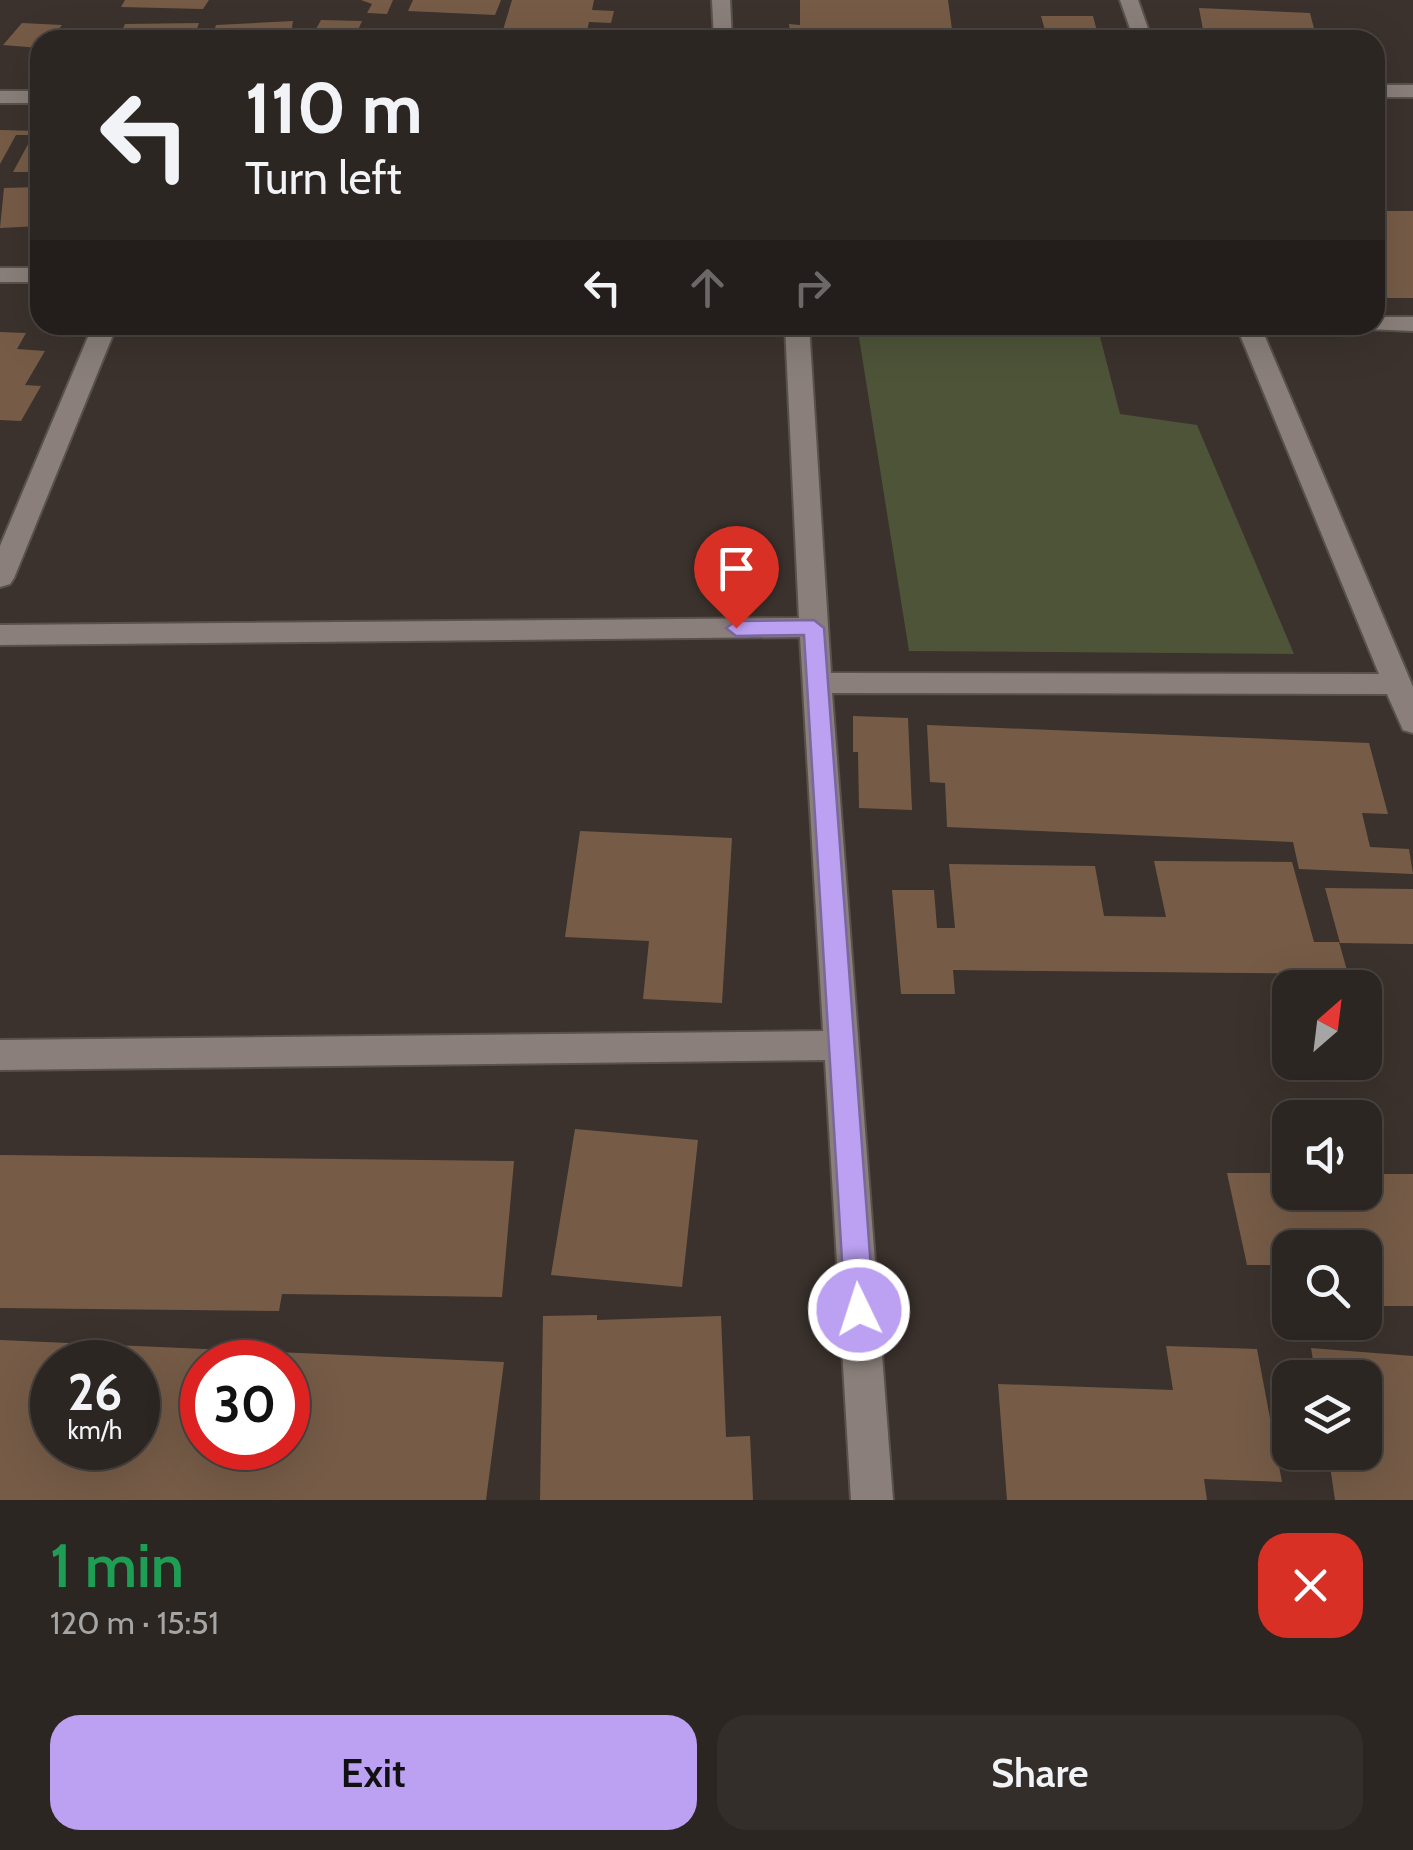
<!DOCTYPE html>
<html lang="en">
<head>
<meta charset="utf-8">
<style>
	:root { --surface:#2c2622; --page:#342e2a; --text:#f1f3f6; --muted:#a6a5a5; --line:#484340; --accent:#bca0f2 }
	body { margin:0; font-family:Cabin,sans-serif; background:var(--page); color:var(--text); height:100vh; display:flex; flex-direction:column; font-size:38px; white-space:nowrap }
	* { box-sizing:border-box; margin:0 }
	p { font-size:32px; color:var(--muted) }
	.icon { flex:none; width:55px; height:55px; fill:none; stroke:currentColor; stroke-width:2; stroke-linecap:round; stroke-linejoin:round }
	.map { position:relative; height:1500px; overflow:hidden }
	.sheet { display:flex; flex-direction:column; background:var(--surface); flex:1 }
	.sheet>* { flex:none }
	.guide { position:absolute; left:30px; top:30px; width:1355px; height:305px; border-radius:30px; box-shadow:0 10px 40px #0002,0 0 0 2px var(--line); background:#2c2622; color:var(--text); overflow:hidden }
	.needle { width:65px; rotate:28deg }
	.buttons { position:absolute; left:1272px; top:970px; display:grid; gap:20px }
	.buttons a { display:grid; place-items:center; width:110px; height:110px; border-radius:20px; background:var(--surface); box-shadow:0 10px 40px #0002,0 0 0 2px var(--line); font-size:50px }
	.speed { position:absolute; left:30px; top:1340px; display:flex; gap:20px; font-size:50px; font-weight:700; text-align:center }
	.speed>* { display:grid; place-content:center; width:130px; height:130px; border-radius:50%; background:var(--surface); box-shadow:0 10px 40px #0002,0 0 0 2px var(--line); line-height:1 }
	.speed small { font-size:25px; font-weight:400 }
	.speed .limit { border:15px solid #d22; background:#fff; color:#111 }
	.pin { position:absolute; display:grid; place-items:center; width:85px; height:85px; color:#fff; margin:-102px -42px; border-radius:50% 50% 50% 0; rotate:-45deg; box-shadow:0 0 10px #0007 }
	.pin .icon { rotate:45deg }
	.me { position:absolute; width:110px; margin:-55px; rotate:356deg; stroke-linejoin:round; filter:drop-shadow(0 0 8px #0008) }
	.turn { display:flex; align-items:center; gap:35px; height:210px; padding:0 50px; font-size:45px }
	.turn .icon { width:130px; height:130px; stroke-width:2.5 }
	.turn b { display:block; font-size:70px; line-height:85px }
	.lanes { display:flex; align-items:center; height:95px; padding:0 50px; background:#0003; justify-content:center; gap:50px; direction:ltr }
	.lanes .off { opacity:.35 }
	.round { display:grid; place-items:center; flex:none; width:105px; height:105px; border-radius:30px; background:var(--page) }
	.summary { display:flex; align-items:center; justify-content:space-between; height:170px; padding:0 50px }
	h1 { font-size:60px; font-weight:600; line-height:75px; color:#1e9e55 }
	.button { display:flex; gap:20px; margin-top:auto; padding:20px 50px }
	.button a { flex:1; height:115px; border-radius:30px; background:var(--accent); color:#111; font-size:40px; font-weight:600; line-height:115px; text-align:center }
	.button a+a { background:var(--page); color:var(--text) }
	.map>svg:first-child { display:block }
	.green { fill:#4e5438 }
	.building { fill:#765c47; fill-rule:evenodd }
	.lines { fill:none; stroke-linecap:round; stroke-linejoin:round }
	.street-casing { stroke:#59514d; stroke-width:4 }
	.street { fill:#8a7f7a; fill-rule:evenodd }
	.route { fill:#bca0f2; stroke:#7a689d; stroke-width:2.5 }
</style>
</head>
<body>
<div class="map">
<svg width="1413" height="1500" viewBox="0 0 1413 1500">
	<rect width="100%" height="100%" fill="#3b322d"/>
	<path class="green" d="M857,325H1097L1120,414L1197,425L1294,654L909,651Z"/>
	<path class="building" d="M125,0H209L203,9L121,7Z
		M361,0H393L387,14L367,13L372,4Z
		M413,0H501L495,15L408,11Z
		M512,0H594L592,10L614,11L611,23L589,22L585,40H500Z
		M800,0H948L953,37L790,34L789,24L800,25Z
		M1199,8L1310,13L1317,40H1217L1215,30H1203Z
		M1041,16H1093L1098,35L1046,34Z
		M321,20L362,21L358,30L392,31L388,40H310Z
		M293,21L290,40H211L216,25Z
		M22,23L62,25L50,40H40V48L3,45Z
		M199,23L193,40H118L125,24Z
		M0,130L40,131V172H13L33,135H16L0,164Z
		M40,187V226L0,228L4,188Z
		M1375,211H1413V298H1375Z
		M0,332L26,333L17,349L45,351L25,385L41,386L21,421L0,420Z
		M853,716L908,718L912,810L859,808L858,752H853Z
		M927,725L1369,743L1388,814L1362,813L1370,847L1409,849L1413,874L1299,869L1293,842L947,827L945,783L930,782Z
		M580,831L732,838L722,1003L643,999L649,941L565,937Z
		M1154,861L1292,862L1314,942H1339L1348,974L953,970L955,994H901L892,890H934L937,928H955L949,864L1095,866L1104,916L1166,917Z
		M1325,888L1413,889V944L1340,943Z
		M575,1129L698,1140L682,1287L551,1275Z
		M0,1155L514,1161L502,1297L282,1294L279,1311L0,1308Z
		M1227,1173H1290V1192H1365V1174H1413V1306H1365V1248H1290V1305H1286L1276,1265H1247Z
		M597,1315V1320L721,1316L726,1437L750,1436L753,1500H540L543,1316Z
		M0,1340L504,1362L486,1500H0ZM52,1362H138V1448H52ZM202,1362H288V1448H202Z
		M1166,1346L1257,1349L1282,1482L1204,1479L1207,1500H1007L998,1384L1173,1390Z
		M1311,1348L1413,1356V1500H1335L1328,1452H1365V1378H1316Z"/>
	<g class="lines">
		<defs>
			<path id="street" d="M712,0H730L732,40H714Z
				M1120,0H1138L1152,40H1134Z
				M1375,85H1413V97H1375Z
				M0,91H40V103H0Z
				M0,268H40V282H0Z
				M1375,317H1413V331L1367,329L1364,325H1375Z
				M93,325H117L14,578L10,584L0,587V546Z
				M785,325H809L831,673L1379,674L1236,325H1260L1413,687V733L1403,730L1387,694L832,693L893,1500H851L825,1060L0,1070V1040L823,1031L800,637L0,645V625L799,618Z"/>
		</defs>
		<use href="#street" class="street-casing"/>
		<use href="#street" class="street"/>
	</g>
	<path class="route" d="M814,620L824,628L874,1310L870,1320L859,1324L849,1320L845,1310L804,635L736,636L726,628L736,621Z"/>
</svg>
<div class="buttons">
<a><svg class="needle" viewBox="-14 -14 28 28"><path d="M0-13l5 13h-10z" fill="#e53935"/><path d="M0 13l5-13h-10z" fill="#a6a5a5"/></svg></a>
<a><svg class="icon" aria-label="sound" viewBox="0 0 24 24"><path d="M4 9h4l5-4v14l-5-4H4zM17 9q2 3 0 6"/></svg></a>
<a><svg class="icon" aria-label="search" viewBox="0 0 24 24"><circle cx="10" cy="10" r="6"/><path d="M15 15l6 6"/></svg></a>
<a><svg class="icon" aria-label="layers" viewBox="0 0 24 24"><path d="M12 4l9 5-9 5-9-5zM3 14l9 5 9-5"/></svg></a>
</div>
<div class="speed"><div>26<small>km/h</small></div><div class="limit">30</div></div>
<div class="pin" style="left:736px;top:628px;background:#d93025"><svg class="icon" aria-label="arrive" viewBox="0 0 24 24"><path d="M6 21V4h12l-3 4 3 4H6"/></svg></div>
<svg class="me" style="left:859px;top:1310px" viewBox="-20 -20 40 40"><circle r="17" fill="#bca0f2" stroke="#fff" stroke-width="3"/><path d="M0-11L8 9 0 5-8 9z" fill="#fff"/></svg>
<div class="guide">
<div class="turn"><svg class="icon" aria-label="left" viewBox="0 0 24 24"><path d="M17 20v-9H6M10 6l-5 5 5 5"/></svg><div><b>110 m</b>Turn left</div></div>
<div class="lanes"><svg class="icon" aria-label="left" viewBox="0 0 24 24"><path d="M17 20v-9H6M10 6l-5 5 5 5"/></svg><svg class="icon off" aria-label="ahead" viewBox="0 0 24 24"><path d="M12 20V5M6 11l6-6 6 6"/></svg><svg class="icon off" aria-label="right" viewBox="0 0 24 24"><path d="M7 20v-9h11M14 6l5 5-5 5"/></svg></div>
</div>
</div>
<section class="sheet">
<div class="summary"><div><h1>1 min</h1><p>120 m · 15:51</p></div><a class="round" style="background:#d93025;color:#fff"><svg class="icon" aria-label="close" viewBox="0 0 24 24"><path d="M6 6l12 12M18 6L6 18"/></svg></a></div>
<div class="button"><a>Exit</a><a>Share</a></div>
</section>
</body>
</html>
